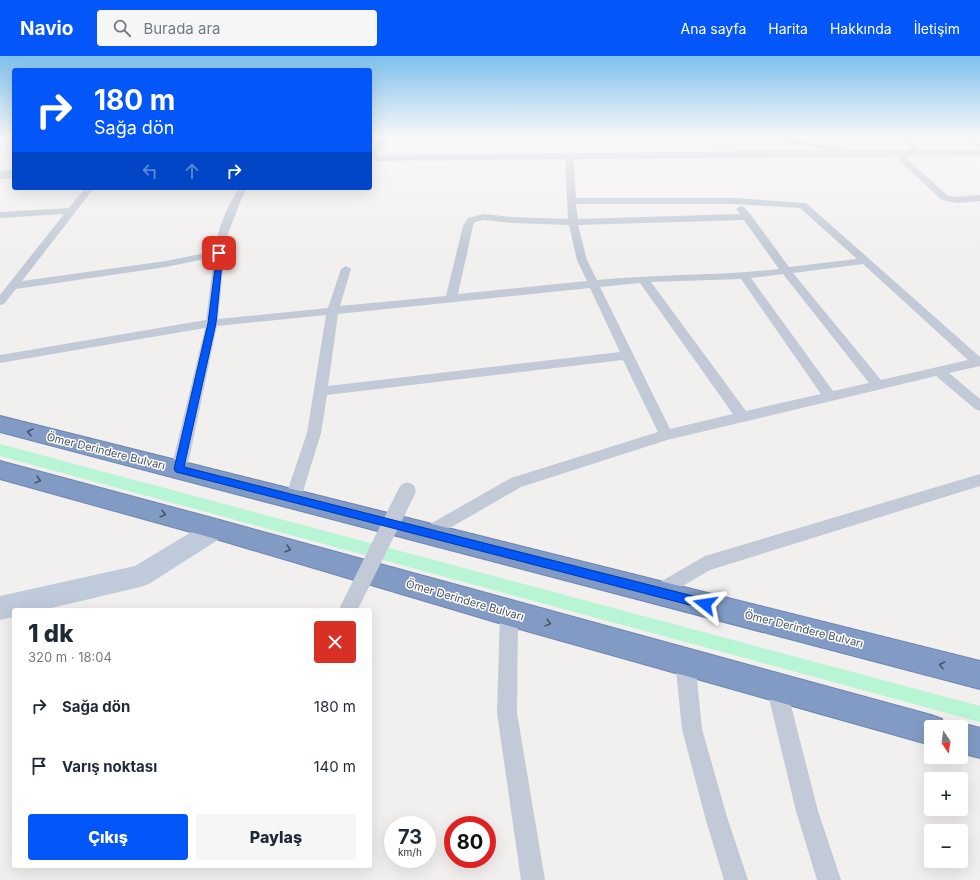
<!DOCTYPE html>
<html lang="tr">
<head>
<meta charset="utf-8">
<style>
	:root { --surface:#fff; --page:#f6f6f7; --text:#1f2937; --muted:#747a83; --accent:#0357f8 }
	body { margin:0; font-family:Inter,sans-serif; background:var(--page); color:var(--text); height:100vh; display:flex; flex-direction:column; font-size:15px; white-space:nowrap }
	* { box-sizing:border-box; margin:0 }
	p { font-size:13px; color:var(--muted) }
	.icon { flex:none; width:22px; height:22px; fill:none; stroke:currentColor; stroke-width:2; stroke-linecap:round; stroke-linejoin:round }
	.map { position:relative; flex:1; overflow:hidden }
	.panel { position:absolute; left:12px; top:552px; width:360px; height:260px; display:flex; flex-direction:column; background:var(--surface); border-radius:4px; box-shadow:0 4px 16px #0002 }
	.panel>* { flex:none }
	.banner { position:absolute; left:12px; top:12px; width:360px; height:122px; border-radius:4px; box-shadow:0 4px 16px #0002; background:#0357f8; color:#fff; overflow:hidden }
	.needle { width:26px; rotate:167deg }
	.tools { position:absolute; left:924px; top:664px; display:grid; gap:8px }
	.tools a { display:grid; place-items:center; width:44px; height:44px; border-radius:4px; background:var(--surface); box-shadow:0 4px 16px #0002; font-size:20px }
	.speed { position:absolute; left:384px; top:760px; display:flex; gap:8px; font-size:20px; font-weight:700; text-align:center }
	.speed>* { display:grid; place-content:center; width:52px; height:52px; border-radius:50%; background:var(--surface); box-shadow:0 4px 16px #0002; line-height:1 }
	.speed small { font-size:10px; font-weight:400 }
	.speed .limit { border:6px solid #d22; background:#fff; color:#111 }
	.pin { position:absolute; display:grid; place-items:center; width:34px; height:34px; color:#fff; margin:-17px; border-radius:8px; box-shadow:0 2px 6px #0006 }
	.me { position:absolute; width:44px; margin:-22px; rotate:285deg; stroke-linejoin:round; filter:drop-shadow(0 0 3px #0008) }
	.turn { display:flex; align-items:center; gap:14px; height:84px; padding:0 16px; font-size:18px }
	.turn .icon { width:52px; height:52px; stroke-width:2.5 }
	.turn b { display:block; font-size:28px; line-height:34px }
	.lanes { display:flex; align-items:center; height:38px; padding:0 16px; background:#0003; justify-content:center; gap:20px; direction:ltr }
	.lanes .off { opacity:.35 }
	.round { display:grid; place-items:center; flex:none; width:42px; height:42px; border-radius:4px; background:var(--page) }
	.overview { display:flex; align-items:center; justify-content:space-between; height:68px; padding:0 16px }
	h1 { font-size:24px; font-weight:800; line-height:30px }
	.primary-button { display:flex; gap:8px; margin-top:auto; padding:8px 16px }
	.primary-button a { flex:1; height:46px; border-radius:4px; background:var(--accent); color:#fff; font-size:16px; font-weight:800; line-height:46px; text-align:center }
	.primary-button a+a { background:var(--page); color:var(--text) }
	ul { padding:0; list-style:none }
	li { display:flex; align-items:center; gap:12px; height:60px; padding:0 16px }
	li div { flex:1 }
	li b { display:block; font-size:15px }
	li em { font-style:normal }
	header { display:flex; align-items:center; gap:24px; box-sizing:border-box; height:56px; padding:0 20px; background:var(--accent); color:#fff }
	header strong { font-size:19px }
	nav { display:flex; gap:22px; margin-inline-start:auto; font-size:14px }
	.search { width:280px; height:36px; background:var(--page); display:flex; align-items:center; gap:10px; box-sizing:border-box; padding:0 14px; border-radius:4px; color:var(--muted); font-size:15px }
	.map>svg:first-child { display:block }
	.green { fill:#b8f5d5 }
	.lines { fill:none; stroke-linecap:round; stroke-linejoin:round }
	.highway-casing { stroke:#6c86b0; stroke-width:2 }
	.street { fill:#c1cad6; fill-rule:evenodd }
	.secondary { fill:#bfcada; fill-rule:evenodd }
	.highway { fill:#819bc4; fill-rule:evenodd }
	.street-bridge { stroke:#c1cad6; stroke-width:17 }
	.oneway { stroke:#485464 }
	.route { fill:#0357f8; stroke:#0239a1 }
	.labels { text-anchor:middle; stroke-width:3; stroke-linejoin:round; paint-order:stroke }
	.street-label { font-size:11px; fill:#45505f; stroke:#fff }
</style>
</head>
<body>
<header>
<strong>Navio</strong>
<div class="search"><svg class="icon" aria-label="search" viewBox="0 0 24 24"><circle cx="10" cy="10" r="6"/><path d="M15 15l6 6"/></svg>Burada ara</div>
<nav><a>Ana sayfa</a><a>Harita</a><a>Hakkında</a><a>İletişim</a></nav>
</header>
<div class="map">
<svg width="980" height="824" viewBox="0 0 980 824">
	<rect width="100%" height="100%" fill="#f2efef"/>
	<path class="green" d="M0,388L980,650V666L0,400Z"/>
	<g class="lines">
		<defs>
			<path id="highway" d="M0,360L980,605V633L0,376Z
				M0,405L216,463L931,659L942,663L945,671H931V689L509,570L216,483L0,423Z
				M961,667L980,672V702L961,697V671H950Z"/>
		</defs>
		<use href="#highway" class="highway-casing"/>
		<path class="street" d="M380,82H388L373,102H370V95Z
			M761,82C793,82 822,88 853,95L854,97L850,99L815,91L765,84Z
			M904,82H912L921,97L920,99H914Z
			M966,82H975L980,87V93H977Z
			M566,98H569L573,100L576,142H734L806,147L980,301V310L949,317L980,343V355L975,353L936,320L667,384L521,431L429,484L423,482L421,477L423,472L511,422L658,376L623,304L327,339L321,377L301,442L299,447L293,448L287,447L285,442L307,377L326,259L217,270L187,413L184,417L179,419L174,417L171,413L205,272L0,307V299L206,264L214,201L166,211L16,233L4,248L0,249V239L64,158L0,162V156L69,152L85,132H94L22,225L166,205L215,195C217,173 227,151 239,132H247L241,144L226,183L218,263L328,252L341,213L346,210L351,213L340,250L446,240L463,170L468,162L484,158L512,161L568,163L565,100ZM576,148H734L800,152L857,203L789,211L751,159L744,151L741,150L736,153L740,158L578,163ZM484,164L512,167L569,169L577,204L587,225L458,238L473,170L475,166ZM744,164L779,213C718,220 658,218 597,224L587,204L578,169ZM863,208L968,304L881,324L793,217ZM783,218L869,327L833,335L751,222ZM741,223L821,338L746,355L651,226ZM640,227L733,358L670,373L600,231ZM590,232L620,296L328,330L338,258Z
			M899,101H905L948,140L957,141L980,139V145L957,147L942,144L899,105Z
			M980,418V430L710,514L659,544L653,542L650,536L653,530L705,500Z
			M509,548L515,551L518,557L517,657L545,824H521L497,657L500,557L503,551Z
			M685,594L692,597L695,604L702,673L727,761L748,824H724L705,761L682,673L675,604L678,597Z
			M776,620L783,623L786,630L818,755L841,824H817L796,755L766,630L769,623Z"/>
		<path class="secondary" d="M850,94H980V100L370,105V99Z
			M14,114V122L0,123V115Z
			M216,463L224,466L227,473L224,480L149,528L140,531L43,554H14V561L0,564V540L135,510L208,466Z"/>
		<use href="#highway" class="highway"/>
		<path class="street-bridge" d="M348,554L407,435"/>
	</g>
	<defs><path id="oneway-chevron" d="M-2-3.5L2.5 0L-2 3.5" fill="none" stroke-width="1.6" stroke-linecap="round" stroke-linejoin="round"/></defs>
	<g class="oneway">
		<use href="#oneway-chevron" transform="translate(30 376) rotate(-166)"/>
		<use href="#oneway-chevron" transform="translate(38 424) rotate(15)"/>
		<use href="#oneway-chevron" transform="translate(163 458) rotate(15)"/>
		<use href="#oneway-chevron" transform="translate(288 493) rotate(16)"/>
		<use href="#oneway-chevron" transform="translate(548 567) rotate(15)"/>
		<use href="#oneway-chevron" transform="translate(942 609) rotate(-166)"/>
	</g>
	<linearGradient id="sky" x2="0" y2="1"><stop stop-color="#7ec0ee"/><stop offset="0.41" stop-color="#f9f8f8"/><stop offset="1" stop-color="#f9f8f8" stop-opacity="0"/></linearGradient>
	<rect width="980" height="198" fill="url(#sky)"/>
	<path class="route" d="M217,196L223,197L216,267L184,411L705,543L709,544L711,548L709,552L705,553L176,416L174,413L208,267Z"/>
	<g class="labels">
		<g class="street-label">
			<text transform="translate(106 395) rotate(14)" y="4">Ömer Derindere Bulvarı</text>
			<text transform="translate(465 544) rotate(16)" y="4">Ömer Derindere Bulvarı</text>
			<text transform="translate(804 573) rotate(14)" y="4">Ömer Derindere Bulvarı</text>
		</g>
	</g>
</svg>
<div class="tools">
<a><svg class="needle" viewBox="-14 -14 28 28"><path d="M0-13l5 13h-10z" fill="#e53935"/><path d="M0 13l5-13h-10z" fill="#747a83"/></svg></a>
<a>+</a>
<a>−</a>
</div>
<div class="speed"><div>73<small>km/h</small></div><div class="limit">80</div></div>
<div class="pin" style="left:219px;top:197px;background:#d93025"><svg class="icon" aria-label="arrive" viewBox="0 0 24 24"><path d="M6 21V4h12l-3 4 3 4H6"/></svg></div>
<svg class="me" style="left:705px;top:548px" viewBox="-20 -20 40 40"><path d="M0-17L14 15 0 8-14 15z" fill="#0357f8" stroke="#fff" stroke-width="4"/></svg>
<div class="banner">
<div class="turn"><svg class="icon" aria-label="right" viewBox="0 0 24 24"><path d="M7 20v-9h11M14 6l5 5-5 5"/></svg><div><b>180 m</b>Sağa dön</div></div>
<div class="lanes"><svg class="icon off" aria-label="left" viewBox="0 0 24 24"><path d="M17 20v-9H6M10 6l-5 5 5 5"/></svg><svg class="icon off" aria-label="ahead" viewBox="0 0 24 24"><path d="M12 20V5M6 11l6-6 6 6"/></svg><svg class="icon" aria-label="right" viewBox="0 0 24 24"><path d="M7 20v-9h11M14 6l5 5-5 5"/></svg></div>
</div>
<section class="panel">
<div class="overview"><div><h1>1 dk</h1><p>320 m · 18:04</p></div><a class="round" style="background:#d93025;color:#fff"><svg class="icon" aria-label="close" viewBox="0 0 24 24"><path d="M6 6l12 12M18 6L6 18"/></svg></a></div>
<ul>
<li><svg class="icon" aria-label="right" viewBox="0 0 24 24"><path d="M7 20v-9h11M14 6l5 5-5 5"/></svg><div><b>Sağa dön</b></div><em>180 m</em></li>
<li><svg class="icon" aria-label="arrive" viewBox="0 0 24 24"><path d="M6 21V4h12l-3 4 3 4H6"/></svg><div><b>Varış noktası</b></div><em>140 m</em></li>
</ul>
<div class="primary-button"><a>Çıkış</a><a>Paylaş</a></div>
</section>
</div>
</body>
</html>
